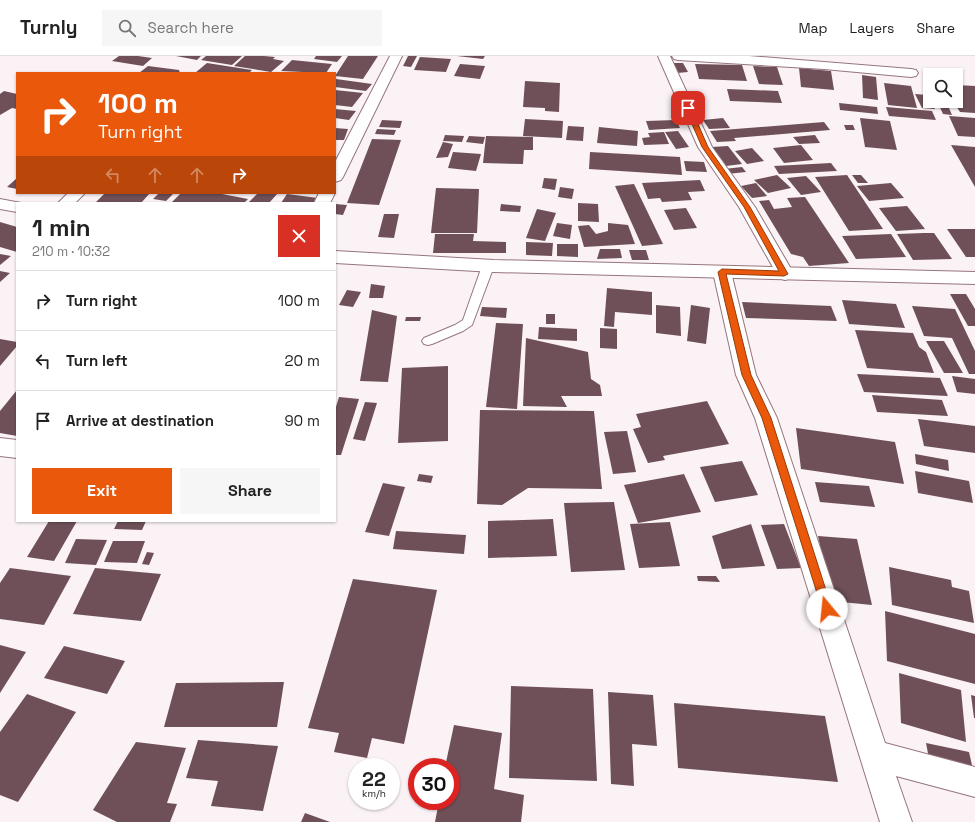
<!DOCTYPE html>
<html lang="en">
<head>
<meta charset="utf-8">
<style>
	:root { --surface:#fff; --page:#f6f6f6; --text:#222; --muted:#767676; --line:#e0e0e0; --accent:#ea580c }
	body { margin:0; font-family:"Space Grotesk",sans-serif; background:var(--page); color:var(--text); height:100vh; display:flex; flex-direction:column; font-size:15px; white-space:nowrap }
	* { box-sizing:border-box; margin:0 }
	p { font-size:13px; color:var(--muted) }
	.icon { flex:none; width:22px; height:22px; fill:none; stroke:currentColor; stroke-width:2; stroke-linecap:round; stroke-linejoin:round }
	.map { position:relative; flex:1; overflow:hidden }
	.sheet { position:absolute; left:16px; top:146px; width:320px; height:320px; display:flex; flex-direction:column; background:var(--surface); border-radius:0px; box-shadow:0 1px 3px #0004 }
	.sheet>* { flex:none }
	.guide { position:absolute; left:16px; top:16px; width:320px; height:122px; border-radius:0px; box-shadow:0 1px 3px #0004; background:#ea580c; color:#fff; overflow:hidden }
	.fabs { position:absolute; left:923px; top:12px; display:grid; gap:8px }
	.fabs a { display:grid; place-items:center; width:40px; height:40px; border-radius:0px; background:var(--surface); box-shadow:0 1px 3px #0004; font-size:20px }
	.speed { position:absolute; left:348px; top:702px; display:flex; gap:8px; font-size:20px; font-weight:700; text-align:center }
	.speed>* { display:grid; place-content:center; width:52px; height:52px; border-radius:50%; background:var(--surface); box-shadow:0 1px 3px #0004; line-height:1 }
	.speed small { font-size:10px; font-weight:400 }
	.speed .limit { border:6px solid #d22; background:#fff; color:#111 }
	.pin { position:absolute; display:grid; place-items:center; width:34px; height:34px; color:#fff; margin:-17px; border-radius:8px; box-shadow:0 2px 6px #0006 }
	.me { position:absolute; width:44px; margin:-22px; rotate:343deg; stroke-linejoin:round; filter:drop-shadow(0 0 3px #0008) }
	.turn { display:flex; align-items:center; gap:14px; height:84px; padding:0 16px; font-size:18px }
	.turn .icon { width:52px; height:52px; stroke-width:2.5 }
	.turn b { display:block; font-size:28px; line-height:34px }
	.lanes { display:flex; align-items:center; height:38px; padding:0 16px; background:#0003; justify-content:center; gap:20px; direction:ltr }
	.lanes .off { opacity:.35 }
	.round { display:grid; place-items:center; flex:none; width:42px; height:42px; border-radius:0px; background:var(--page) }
	.overview { display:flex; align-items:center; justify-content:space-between; height:68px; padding:0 16px }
	h1 { font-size:24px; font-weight:700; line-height:30px }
	.action { display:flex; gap:8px; margin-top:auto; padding:8px 16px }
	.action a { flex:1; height:46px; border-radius:0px; background:var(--accent); color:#fff; font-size:16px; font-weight:700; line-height:46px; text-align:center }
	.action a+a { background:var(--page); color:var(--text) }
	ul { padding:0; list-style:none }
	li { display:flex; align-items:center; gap:12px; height:60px; padding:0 16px; border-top:1px solid var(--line) }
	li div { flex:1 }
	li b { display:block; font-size:15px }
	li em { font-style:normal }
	header { display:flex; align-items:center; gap:24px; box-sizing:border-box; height:56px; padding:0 20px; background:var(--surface); border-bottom:1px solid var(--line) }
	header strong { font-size:19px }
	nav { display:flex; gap:22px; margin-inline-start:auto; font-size:14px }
	.search { width:280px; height:36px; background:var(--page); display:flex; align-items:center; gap:10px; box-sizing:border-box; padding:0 14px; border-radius:0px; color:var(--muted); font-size:15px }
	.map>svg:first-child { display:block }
	.building { fill:#6f5059 }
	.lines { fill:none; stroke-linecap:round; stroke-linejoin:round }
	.lane-casing { stroke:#96757d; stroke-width:2 }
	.street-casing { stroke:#96757d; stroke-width:2 }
	.secondary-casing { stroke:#96757d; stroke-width:2 }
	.lane { fill:#fff; fill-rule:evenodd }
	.street { fill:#fff; fill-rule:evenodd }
	.secondary { fill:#fff; fill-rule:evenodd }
	.route { fill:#ea580c; stroke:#983908 }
</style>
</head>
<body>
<header>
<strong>Turnly</strong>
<div class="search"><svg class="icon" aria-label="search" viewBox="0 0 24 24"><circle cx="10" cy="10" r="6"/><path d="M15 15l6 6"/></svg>Search here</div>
<nav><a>Map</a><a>Layers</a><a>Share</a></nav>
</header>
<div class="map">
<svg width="975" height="766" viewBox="0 0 975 766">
	<rect width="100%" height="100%" fill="#faf2f4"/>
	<path class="building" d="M119,0H138L152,2L143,10L112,5Z
		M176,0H201L197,4Z
		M206,0H242L232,9L201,4Z
		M245,0H264L275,1L273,3L284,5L271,16L234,10Z
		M316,0H342L337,6L314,3Z
		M348,0H378L363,23L335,20Z
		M408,0H417L411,11L403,10Z
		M457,0H485L483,3Z
		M420,1L451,3L446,16L414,14Z
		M292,4L332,8L326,17L281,15Z
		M207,7L252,14L249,17H195Z
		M672,7H683L688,16L677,17Z
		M460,8L485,10L480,23L454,20Z
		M695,8L742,9L747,25L699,23Z
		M148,10L179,14L180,17H139Z
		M753,10L777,11L783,29L759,28Z
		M799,12L831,15L834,34L801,31Z
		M862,19L876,21L878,44L863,42Z
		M336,23L372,28L366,35L335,31Z
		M525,25L560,27L559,56L545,55V52L523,51Z
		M884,27L911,30L917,52L888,49Z
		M956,29L975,30V57L960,56L953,45H956Z
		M727,33L778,35L782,47L730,45Z
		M335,34L363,37L352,51L335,49Z
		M4,35L17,38V53L12,52L0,59V38Z
		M915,38L928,39L935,53L922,52Z
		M937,45H946L952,59L943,58Z
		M839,47L877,51L878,58L840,54Z
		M886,51L932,55L936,64L889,60Z
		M335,53L356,55L349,64L335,62Z
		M949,60L975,62V81L958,80Z
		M723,62L730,72L709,73L703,64Z
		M860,62L890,65L897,94L865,91Z
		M525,63L563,65L562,82L523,80Z
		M382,64L402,65L400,72L379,71Z
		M676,64L680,72L649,74L646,65Z
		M824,66L830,74L734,82L736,85L717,86L710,75Z
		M844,69H853L855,74H846Z
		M568,70L584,71L583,85L566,84Z
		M599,71L638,75L637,90L597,87Z
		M335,72L348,73L344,84H335Z
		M377,73L396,74L394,79L375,78Z
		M678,75L689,91L676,93L665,76Z
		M664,76L669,88L644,89L642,82L650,81L648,77Z
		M445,79L464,80L462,86L443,85Z
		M815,79L820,87L799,88L793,81Z
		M469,80L485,81L483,88L466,86Z
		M486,80L533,81V94H524L523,108L483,107Z
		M372,83L401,84L379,149L347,147Z
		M443,86L453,88L448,101L436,102Z
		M801,89L813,104L784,107L773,92Z
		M951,89L975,91V131Z
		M728,90L742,108L726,110L712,91Z
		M752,92L764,105L747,108L735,95Z
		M453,96L481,98L476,115L448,112Z
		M590,96L680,101L682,119L589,113Z
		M684,105L704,106L707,116L686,115Z
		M831,107L837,115L779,118L774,110Z
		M742,111L746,116L727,118L724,113Z
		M777,119L791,132L768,137L754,124Z
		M847,119L883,173L849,175L815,121Z
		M852,119H861L868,127H858Z
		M806,120L821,136L801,139L787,122Z
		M17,122V133L7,131Z
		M544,122L557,123L555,134L542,132Z
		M700,124L705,135L688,136L692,144L662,146L660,142L648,143L642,127Z
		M756,127L767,140L752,142L741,130Z
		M891,127L904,142L869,145L857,130Z
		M634,128L663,188L642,190L615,130Z
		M560,131L574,133L572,143L558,141Z
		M436,132L479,133L477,177H431Z
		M105,137H150L141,147H95Z
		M159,137H174L166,145L153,143Z
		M181,137H217L248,143L244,147H171Z
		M258,137H278L269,147H248Z
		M287,138L318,142L314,147H281Z
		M805,141L849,207L809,210L803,201L791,198L759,145L769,144L774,153L792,151L787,142Z
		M578,147L598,148L599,166L578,165Z
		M335,148L347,149L343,159L335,158Z
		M501,148L521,150L520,156L500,155Z
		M907,150L925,173L896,175L879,152Z
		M686,152L697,172L674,174L664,154Z
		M537,153L556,157L545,185L526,182Z
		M384,158H399L394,182L378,181Z
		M0,166L17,171V196L0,191Z
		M557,167L572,169L570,183L553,180Z
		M608,167L628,169L635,188L584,191L578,170L589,169L596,178L608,175Z
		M947,173H975V201H966Z
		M924,177H934L952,203L913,204L897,178Z
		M435,178H474L473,185L506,186V197H433Z
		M891,178L906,201L856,203L842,180Z
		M526,186L553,187L552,200L526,199Z
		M557,188H578V201L557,200Z
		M600,193H620L622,202L597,203Z
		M629,194H646L649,204H632Z
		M0,198L11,200L0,209Z
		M0,215L10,217L0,226Z
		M371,228L385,230L383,242H369Z
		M607,232L652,236V259L615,256L614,271L604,270Z
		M347,234L361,236L353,251L339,249Z
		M950,238H966L975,253V270H968Z
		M842,244L896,248L905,272L849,268Z
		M742,246L831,250L837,265L746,262Z
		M656,249L680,251L681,280L656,277Z
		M691,249L710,252L706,288L687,285Z
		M912,250L955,253L975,295V318H969L952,282L924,280Z
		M482,251L507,252L506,262L480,260Z
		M372,254L397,260L388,326L360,325Z
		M546,258H555V268H546Z
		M406,261H421L420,265H405Z
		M496,267L523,268L517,353L486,351Z
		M539,271L577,273V285L538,283Z
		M600,272L617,273V293L600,292Z
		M855,274L913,277L919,291L926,296L934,317L867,312Z
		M526,282L588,296L591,323L600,329L602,340H561L567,351L523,350Z
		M0,283L17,286V290L0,310Z
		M926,285H944L963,317H944Z
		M448,310V385L398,387L402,312Z
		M857,318L940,322L948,340L864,336Z
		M952,320L975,323V338L957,336Z
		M17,334V380L0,377V355Z
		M872,339L942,344L948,360L877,356Z
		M339,341L359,343L341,399H335V354Z
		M707,345L729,388L663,400L665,404L648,407L633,373L641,371L636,358Z
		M365,346L377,347L365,385L353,383Z
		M480,354L594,355L602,433L528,432L502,449L477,448Z
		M918,363L975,370V397L924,390Z
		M796,372L895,386L904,428L801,413Z
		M627,375L636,416L613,418L604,376Z
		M915,398L948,404L949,415L916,408Z
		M742,405L758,439L715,446L700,411Z
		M915,415L969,425L973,447L918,437Z
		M419,418L433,420L431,427L417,425Z
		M684,418L701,456L638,467L624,429Z
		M815,426L869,430L875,451L820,446Z
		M383,427L405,431L389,480L365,476Z
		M614,446L625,514L571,516L564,447Z
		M553,463L557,500L488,502V465Z
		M49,465H77L54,505L27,501Z
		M118,465H146L142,474L114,473Z
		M670,466L680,510L639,512L630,468Z
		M751,468L765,510L722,513L712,480Z
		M784,468L801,512L777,513L761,469Z
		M396,475L466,479L464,498L393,493Z
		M818,480L857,483L872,549L831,545Z
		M76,483L107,484L96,509L65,507Z
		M113,485H145L137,507L104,506Z
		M147,496L154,497L149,509L142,508Z
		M889,511L951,524L952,531L969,535L974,567L892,549Z
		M10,512L71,520L44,569L0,563V527Z
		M95,512L161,518L141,565L73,558Z
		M697,520H716L720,526L698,525Z
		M353,523L437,534L404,688L372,682L367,702L334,696L339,677L308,672Z
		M885,555L975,578V628L887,605Z
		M0,589L26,596L0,637Z
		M64,590L125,605L107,638L44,622Z
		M899,617L961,634L966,686L901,667Z
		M284,626L277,671H164L176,627Z
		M511,630L593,633L597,725L509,722Z
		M608,636L653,639L657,690L632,688L634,730L611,728Z
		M27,638L76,656L18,746L0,739V676Z
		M971,639L975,640V662H974Z
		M674,647L825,660L838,726L678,712Z
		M454,669L502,677L494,733L524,739L521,766H435L439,745H451V711H445Z
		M198,684L278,690L263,755L211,750L218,725L186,722Z
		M136,686L186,692L167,747L177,748L170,766H117L93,754Z
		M926,687L969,696L974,718L930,708Z
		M305,757L330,766H301Z"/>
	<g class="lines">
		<defs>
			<path id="lane" d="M488,206L492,207L494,210L472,269L463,275L432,288L428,289L424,288L422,285L424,282L455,269L463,264L482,210L484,207Z"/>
			<path id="street" d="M390,0H402L343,121L341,124L335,126V106Z
				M658,0H670L712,91L755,151L794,218L791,222L785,224L779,222L739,151L698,91Z
				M672,0H749L911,13L916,14L918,17L916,20L911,21L824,13L678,4L674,3Z
				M68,137H85L75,147H58Z
				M319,137H335L330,147H314Z
				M722,210L728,212L731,216L756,319L777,362L885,687L975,711V741L896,720L912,766H880L755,362L736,319L713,216L716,212Z
				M0,382L17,384V402L0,400Z"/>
			<path id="secondary" d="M0,143L21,147H17V156L0,153Z
				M335,195L494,204L975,216V228L494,216L335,207Z"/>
		</defs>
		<use href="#lane" class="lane-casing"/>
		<use href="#street" class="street-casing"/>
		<use href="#secondary" class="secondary-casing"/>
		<use href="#lane" class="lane"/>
		<use href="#street" class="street"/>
		<use href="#secondary" class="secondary"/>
	</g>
	<path class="route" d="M688,50L691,52L708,91L750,151L788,218L784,220L726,218L751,319L771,362L832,553L831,556L827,558L823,556L822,553L762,362L742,319L718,216L722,213L779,215L744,151L702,91L685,52Z"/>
</svg>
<div class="fabs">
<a><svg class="icon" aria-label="search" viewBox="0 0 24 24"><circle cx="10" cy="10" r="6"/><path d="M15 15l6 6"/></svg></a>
</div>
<div class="speed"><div>22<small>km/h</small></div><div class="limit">30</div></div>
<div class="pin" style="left:688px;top:52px;background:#d93025"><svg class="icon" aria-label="arrive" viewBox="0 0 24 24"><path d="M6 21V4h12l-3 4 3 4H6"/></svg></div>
<svg class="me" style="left:827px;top:553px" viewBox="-20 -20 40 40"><circle r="19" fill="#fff"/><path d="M0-13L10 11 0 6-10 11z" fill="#ea580c"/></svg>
<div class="guide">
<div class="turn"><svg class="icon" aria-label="right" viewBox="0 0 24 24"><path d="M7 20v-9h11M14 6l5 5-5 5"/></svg><div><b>100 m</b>Turn right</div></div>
<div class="lanes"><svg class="icon off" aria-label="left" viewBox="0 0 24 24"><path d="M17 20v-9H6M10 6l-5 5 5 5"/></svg><svg class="icon off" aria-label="ahead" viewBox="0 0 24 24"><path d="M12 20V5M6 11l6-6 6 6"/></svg><svg class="icon off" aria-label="ahead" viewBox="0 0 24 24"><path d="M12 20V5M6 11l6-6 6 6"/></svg><svg class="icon" aria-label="right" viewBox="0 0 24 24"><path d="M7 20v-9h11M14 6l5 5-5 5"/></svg></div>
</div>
<section class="sheet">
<div class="overview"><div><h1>1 min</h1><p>210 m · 10:32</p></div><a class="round" style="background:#d93025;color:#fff"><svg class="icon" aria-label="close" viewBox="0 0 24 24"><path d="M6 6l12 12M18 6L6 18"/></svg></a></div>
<ul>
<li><svg class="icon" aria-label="right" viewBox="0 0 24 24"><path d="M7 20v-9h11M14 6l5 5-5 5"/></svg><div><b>Turn right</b></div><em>100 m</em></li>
<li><svg class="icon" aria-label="left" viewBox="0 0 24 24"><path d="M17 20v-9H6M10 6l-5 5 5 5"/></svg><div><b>Turn left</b></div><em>20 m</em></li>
<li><svg class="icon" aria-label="arrive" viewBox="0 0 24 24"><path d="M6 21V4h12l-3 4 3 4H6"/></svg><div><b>Arrive at destination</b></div><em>90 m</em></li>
</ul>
<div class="action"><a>Exit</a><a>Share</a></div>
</section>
</div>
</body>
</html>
